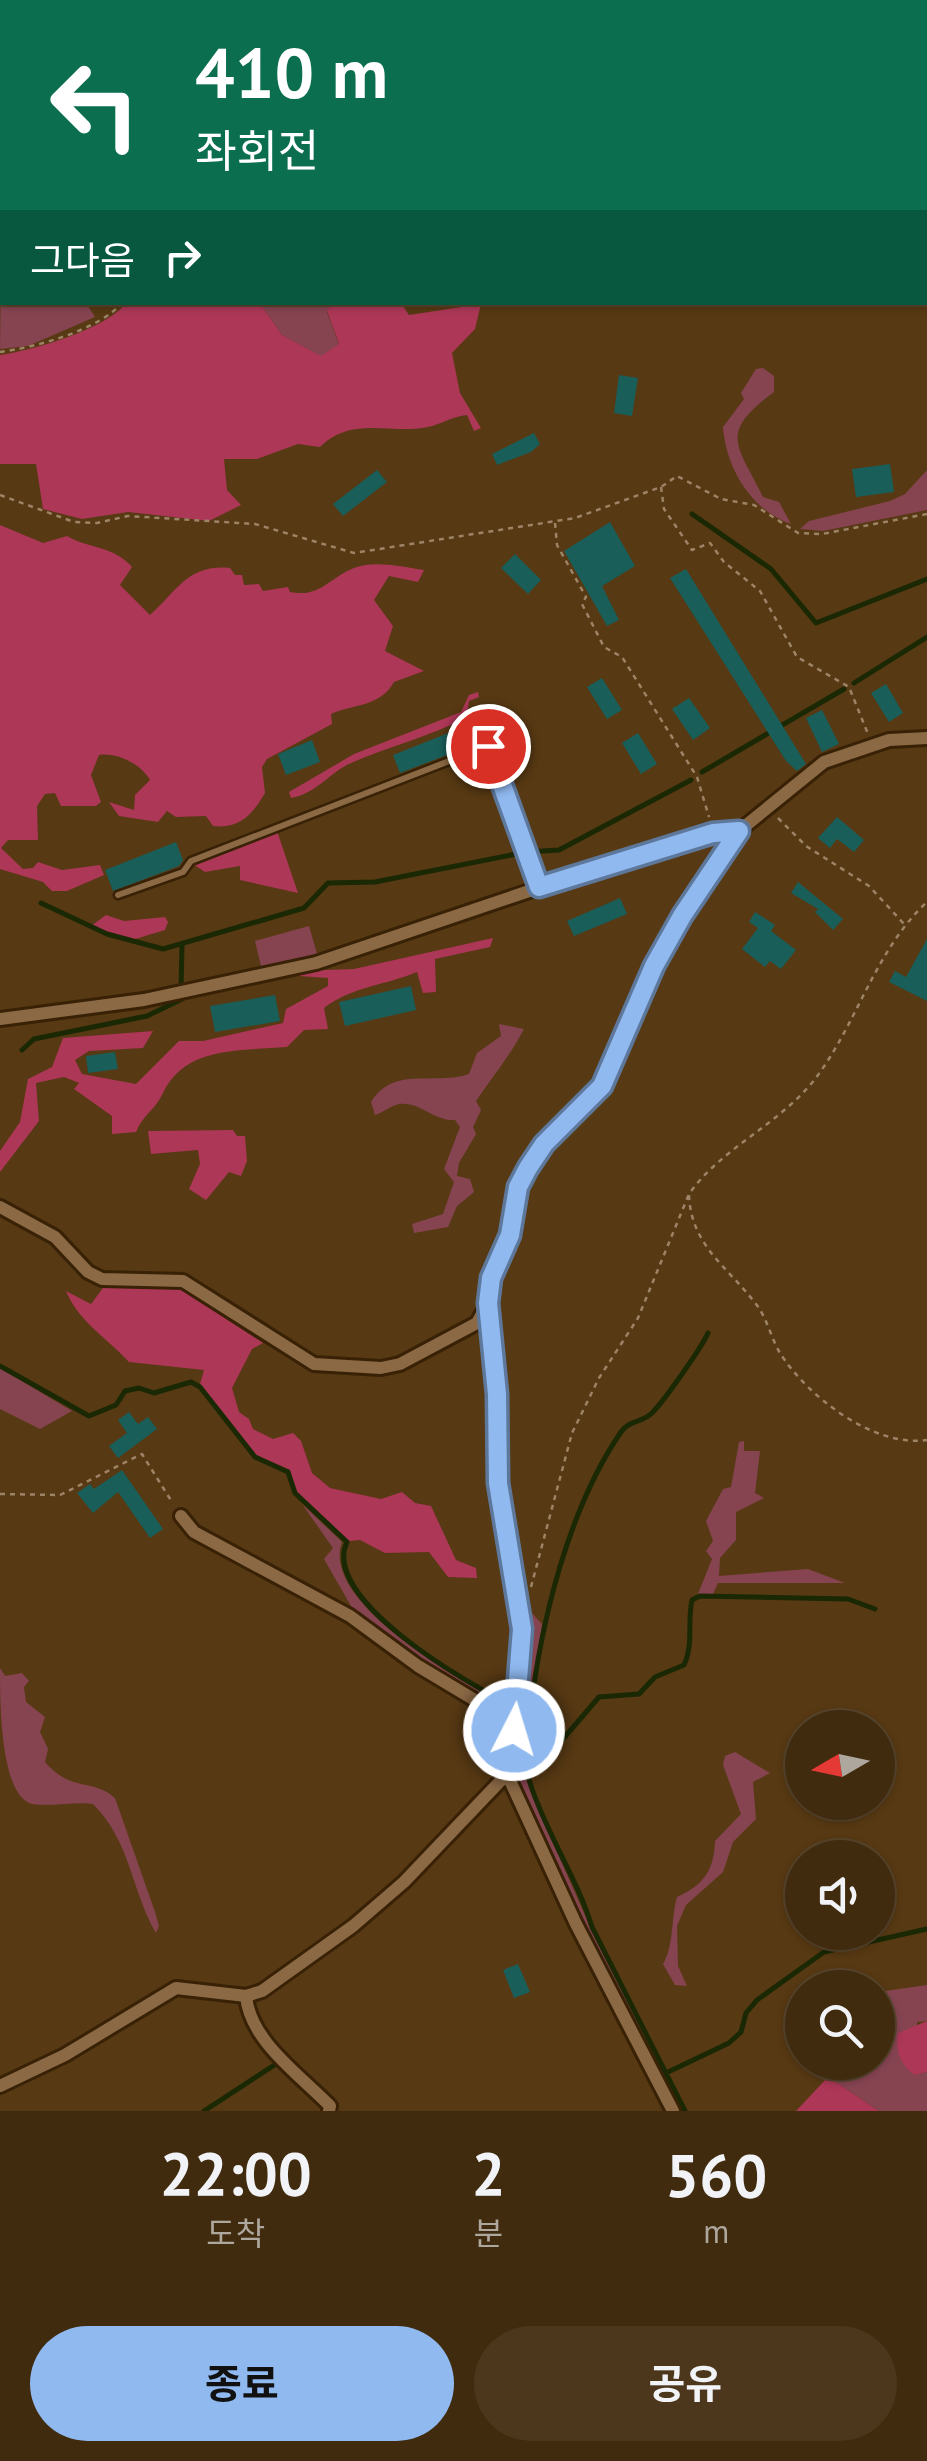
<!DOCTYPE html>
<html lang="ko">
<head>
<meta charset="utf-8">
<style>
	:root { --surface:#412b0e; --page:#4c371c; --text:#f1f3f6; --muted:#aea79e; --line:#5a472e; --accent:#90b9f0 }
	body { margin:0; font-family:"PT Sans","Noto Sans KR",sans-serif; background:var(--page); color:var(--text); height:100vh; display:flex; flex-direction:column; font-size:38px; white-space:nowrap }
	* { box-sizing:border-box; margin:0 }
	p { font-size:32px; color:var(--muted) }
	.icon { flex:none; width:55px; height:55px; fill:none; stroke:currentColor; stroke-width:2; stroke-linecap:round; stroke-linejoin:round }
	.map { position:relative; height:2111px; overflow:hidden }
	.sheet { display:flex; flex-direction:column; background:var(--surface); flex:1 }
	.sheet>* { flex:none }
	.top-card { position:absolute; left:0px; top:0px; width:928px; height:305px; box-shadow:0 2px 8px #0004,0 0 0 2px var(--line); background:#0b6e4f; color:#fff; overflow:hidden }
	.needle { width:65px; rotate:261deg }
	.buttons { position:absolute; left:785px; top:1710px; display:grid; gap:20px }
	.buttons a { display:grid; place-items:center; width:110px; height:110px; border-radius:50%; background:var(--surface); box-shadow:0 2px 8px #0004,0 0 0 2px var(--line); font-size:50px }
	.pin { position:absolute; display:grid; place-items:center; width:85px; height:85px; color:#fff; margin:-42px; border:5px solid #fff; border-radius:50%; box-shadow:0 2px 10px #0007 }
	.me { position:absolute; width:110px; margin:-55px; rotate:5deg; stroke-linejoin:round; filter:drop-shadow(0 0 8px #0008) }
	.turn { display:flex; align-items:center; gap:35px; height:210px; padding:0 30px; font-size:45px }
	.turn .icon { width:130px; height:130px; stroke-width:2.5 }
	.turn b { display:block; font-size:70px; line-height:85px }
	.then { display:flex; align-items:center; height:95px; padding:0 30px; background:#0003; gap:20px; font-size:38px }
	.eta { display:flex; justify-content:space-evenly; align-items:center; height:170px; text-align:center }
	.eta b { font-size:60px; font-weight:700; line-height:70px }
	.button { display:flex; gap:20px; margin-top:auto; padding:20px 30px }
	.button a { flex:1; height:115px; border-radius:60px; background:var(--accent); color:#111; font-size:40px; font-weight:700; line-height:115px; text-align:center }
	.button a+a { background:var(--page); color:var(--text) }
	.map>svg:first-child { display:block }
	.green { fill:#864451 }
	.forest { fill:#ac3757 }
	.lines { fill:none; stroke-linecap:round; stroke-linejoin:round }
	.stream { stroke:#1a2804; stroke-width:5 }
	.building { fill:#1a5e59 }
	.service-casing { stroke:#382105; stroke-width:11 }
	.minor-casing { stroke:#382105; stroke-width:18 }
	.path { stroke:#9d8466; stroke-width:2.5; stroke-dasharray:5 5; stroke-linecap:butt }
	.service { stroke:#8b6945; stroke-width:6 }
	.minor { stroke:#8b6945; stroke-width:12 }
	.route-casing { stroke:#5e789c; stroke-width:25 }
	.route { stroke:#90b9f0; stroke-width:18 }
</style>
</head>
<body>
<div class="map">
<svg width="927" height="2111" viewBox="0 0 927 2111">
	<rect width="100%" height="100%" fill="#573913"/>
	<path class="green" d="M2,193V302L86,303L95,317L28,346L0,349Z
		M260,303H332L327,312L339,345L322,357L282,335Z
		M763,368L774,376V392C717,434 738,445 763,497L779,502L791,524C751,510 726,468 723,427L744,399L741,393L756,369Z
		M927,470V510L823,531L800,529L809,521L890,501L905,494Z
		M309,926L318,957L262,970L255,941Z
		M499,1024L524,1029C510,1056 493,1076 476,1101L481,1110L473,1127L476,1134L459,1163L457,1176L470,1179L474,1192L457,1206L448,1227L414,1233L412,1224L443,1214L454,1182L444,1169L460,1127L455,1120C433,1121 420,1101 399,1104C390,1106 384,1112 375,1115L371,1102C394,1065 434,1086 469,1074L477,1053L501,1036Z
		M0,1368L72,1411L40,1429L0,1409Z
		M744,1441V1451H760L755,1493L764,1498L736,1512V1540L720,1558L719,1576L808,1569L845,1583H718L713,1594H698L712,1559L706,1551L713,1541L706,1521L723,1489L731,1487L739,1442Z
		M302,1504L342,1542C319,1603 467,1685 512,1708L510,1713L431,1668L355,1613L324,1559L333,1548Z
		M528,1609L542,1624L529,1712L520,1707Z
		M0,1668L5,1676L22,1673L29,1681L24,1687L26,1702L45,1717L40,1732L48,1749L45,1762C72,1793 93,1778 115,1798L155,1912L159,1926L156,1933C131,1890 131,1842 93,1804C77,1801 52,1807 32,1804C0,1796 0,1701 0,1668Z
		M520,1714C546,1729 521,1767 531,1793L590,1927L682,2111L602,1963L516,1778Z
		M735,1752L770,1773L753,1782L756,1819L733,1842L723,1872L686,1905L677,1926L678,1966L687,1986L675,1985L663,1964C674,1947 671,1918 677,1897C704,1885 714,1870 715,1841L741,1814L723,1765L725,1756Z
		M927,1985V2021L917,2022L915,2075L927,2072V2111H879L828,2077L825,2063L878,2062V1992Z"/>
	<path class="forest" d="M0,0H322L326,2H2L0,194Z
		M127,302L260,303L282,335L321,356L339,344L327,311L332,303H401L409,315L481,304L475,329L452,353L460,393L481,428L474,431L467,415C453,416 442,424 428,427C389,435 353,415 320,447L298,444L257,459H224L227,490L241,505L209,521L128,512L82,519L43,509L36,464H0V355C34,350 107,329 127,302Z
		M0,525L43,543L67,536C90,549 114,546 132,567L120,585L150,615C178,590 188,564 230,568L235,575H242L244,585L259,584L263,591L288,587L290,592C320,598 329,578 354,568C376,560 402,567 424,570L418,582L389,576L374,600L393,626L385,651L424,671L394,682C380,707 353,704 331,714L332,724L267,759L262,767L265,793C252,815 240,829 213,826L206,816L176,817L167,811L158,822L119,816L109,802L134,810L135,795L150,780C141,764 117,752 99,755L91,775L101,802L96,806H61L55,793L45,794L37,806L38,840H8L1,848L23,869L33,868L38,862L62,870L100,865L104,875L67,891H52L43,882L0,869Z
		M478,692L479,697L469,701L467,717C430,737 389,746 351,763C330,772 316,794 291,798L289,792L354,754L461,712L469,695Z
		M277,831L298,893L240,880V866L205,872L193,864Z
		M106,915L124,921L165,917L168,922L165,930L132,940L91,926Z
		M493,938L490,947L435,959L436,992L423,993L417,972C386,985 351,987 324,1008L328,1029L304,1030L287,1047C239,1051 185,1046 163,1093C156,1109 142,1116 136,1132L112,1134V1116L74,1089L79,1083L64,1077L36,1083L39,1121L0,1172V1151L20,1122L28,1079L52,1067L63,1038L153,1031L143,1048L89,1051L75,1060L82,1074L136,1084L179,1041H203L283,1023L286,1009L328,986V978L299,976L298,971L354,969Z
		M233,1130L237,1136H245L247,1161L241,1176L229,1172L206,1200L189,1189L200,1164L198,1150L151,1154L148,1131Z
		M103,1288H179L263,1343L252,1349L232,1388L239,1412L249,1419L253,1429L273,1439L293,1433L301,1441L312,1473L330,1488L381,1499L402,1492L415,1503L431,1506L456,1560L476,1568L477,1578L448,1577L429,1552L385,1553L360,1540L349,1541L297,1493L290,1470L256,1455L200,1384L204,1370L129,1362C106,1337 79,1322 66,1291L91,1304Z
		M927,2021V2072L915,2075C900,2065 895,2050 898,2033Z
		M828,2077L879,2111H796Z"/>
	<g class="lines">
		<path class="stream" d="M465,0L483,2
			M925,32H927
			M692,514L771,569L816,623L927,579
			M854,683L927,637
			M702,772L844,689
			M41,903L107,934L163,949L304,908L328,883L375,882L526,852L559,850L691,780
			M181,988L182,946
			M22,1050L34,1039L147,1016L182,999
			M0,1366L89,1416L116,1405L125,1391L139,1388L154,1393L191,1382L200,1387L255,1457L288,1472L295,1493L347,1542C320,1598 466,1683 509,1704
			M523,1711L530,1715C540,1744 522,1759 530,1783C546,1833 577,1878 592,1927L685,2111
			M530,1714C541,1622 568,1509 621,1432C629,1420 642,1423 652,1413C664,1401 702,1347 708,1333
			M535,1746L563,1739L599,1697L639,1694L655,1677L684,1665C694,1644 687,1622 692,1600L700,1596L848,1599L875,1609
			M666,2073L729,2043L741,2032L746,2013L757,2000L824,1952L927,1929
			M204,2111L279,2062"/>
	</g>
	<path class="building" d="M619,375L638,378L632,416L614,413Z
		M534,433L540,444L531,452L497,465L492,454Z
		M890,464L894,492L856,497L852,469Z
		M377,470L387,482L343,516L333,504Z
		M610,522L635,566L602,586L619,620L607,626L564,551Z
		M515,554L541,580L528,594L501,568Z
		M686,569L806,764L797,771L786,761L670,578Z
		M602,678L622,710L607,719L587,687Z
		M886,684L903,713L889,722L871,693Z
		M689,698L710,728L693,740L672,709Z
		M822,710L839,744L822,752L806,718Z
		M466,726L473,745L400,773L393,755Z
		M638,733L657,764L641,774L622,743Z
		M312,740L320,762L286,775L278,754Z
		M837,817L864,840L854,852L837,839L830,848L818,838Z
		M176,842L183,860L179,866L113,891L105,870Z
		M798,882L843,919L833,930L815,912L818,909L791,893Z
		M620,898L627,914L574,936L567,921Z
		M755,912L775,925L771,931L796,950L781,969L770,961L765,967L742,949L758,928L749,922Z
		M927,939V1001L889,982L895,971L906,977Z
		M411,986L416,1010L345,1026L339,1002Z
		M275,995L280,1021L215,1032L210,1006Z
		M115,1052L118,1069L88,1073L86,1056Z
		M129,1412L138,1424L148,1417L157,1429L118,1458L109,1446L127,1433L118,1420Z
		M122,1470L163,1529L150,1538L118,1492L93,1513L77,1493L90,1484L94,1489Z
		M518,1964L530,1992L514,1998L503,1970Z"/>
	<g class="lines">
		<defs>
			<path id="service" d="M118,895L183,872L191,861L488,746L539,886"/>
			<path id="minor" d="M331,0L335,2
				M925,41H927
				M0,1019L144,1000L316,963L621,860L713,833L739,831
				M0,1207L55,1237L88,1272L102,1279L183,1281L314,1364L381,1368L400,1364L477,1323L488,1303
				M181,1516L194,1532L350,1616L418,1666L498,1714L514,1729
				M507,1774L576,1924L673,2111
				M246,1996C250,2041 300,2075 330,2106L329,2111
				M0,2086L65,2055L176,1988L246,1996L262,1991L353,1926L404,1882L507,1774L522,1629L498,1483L497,1394L488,1303L491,1278L510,1235L518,1187L527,1168L564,1122L602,1086L653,966L739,831L824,762L889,740L927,738"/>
		</defs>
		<use href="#service" class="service-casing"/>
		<use href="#minor" class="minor-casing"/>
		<path class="path" d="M551,0L553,2
			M0,352C37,347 99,330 123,302
			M661,487L664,509L692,550L710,543L724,562L760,591L797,657L849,687L868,734
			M0,495L74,522L97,523L128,516L255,524L354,553L575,518L661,487L677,476L721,499L754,505L798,533L822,534L927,514
			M555,523L557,545L586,597L582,604L604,647L622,657L697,777L709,817
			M778,818L806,846L869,886L905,925
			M689,1195C691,1246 728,1267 756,1304C767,1318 771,1338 780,1353C807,1396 874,1448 927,1440
			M0,1494L60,1495L142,1454L172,1502
			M531,1587L572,1433L599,1378L638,1318L689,1194C721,1148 779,1125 815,1079C857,1024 875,950 927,902"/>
		<use href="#service" class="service"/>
		<use href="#minor" class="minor"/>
	</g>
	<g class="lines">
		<defs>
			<path id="route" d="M488,746L539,887L713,833L739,831L682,916L654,966L602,1086L544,1144L528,1168L518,1187L510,1235L491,1278L488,1303L497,1394L498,1483L522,1629L514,1730"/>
		</defs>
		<use href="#route" class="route-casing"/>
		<use href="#route" class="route"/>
	</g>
</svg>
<div class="buttons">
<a><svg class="needle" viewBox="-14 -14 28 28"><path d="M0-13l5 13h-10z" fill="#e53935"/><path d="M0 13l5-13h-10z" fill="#aea79e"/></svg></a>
<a><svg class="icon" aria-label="sound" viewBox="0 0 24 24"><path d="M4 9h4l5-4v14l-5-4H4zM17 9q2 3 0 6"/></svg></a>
<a><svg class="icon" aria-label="search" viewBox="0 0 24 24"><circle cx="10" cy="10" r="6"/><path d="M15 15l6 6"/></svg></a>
</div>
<div class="pin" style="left:488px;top:746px;background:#d93025"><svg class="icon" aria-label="arrive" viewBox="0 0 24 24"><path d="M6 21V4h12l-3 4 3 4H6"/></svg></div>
<svg class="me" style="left:514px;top:1730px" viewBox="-20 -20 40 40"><circle r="17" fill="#90b9f0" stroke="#fff" stroke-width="3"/><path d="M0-11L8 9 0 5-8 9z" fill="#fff"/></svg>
<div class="top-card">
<div class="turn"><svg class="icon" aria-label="left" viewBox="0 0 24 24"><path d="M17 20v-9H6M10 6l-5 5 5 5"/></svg><div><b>410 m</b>좌회전</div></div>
<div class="then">그다음<svg class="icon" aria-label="right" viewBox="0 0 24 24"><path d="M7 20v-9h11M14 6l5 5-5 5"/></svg></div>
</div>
</div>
<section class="sheet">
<div class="eta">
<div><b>22:00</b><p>도착</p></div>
<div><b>2</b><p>분</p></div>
<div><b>560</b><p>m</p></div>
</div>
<div class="button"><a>종료</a><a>공유</a></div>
</section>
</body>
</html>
